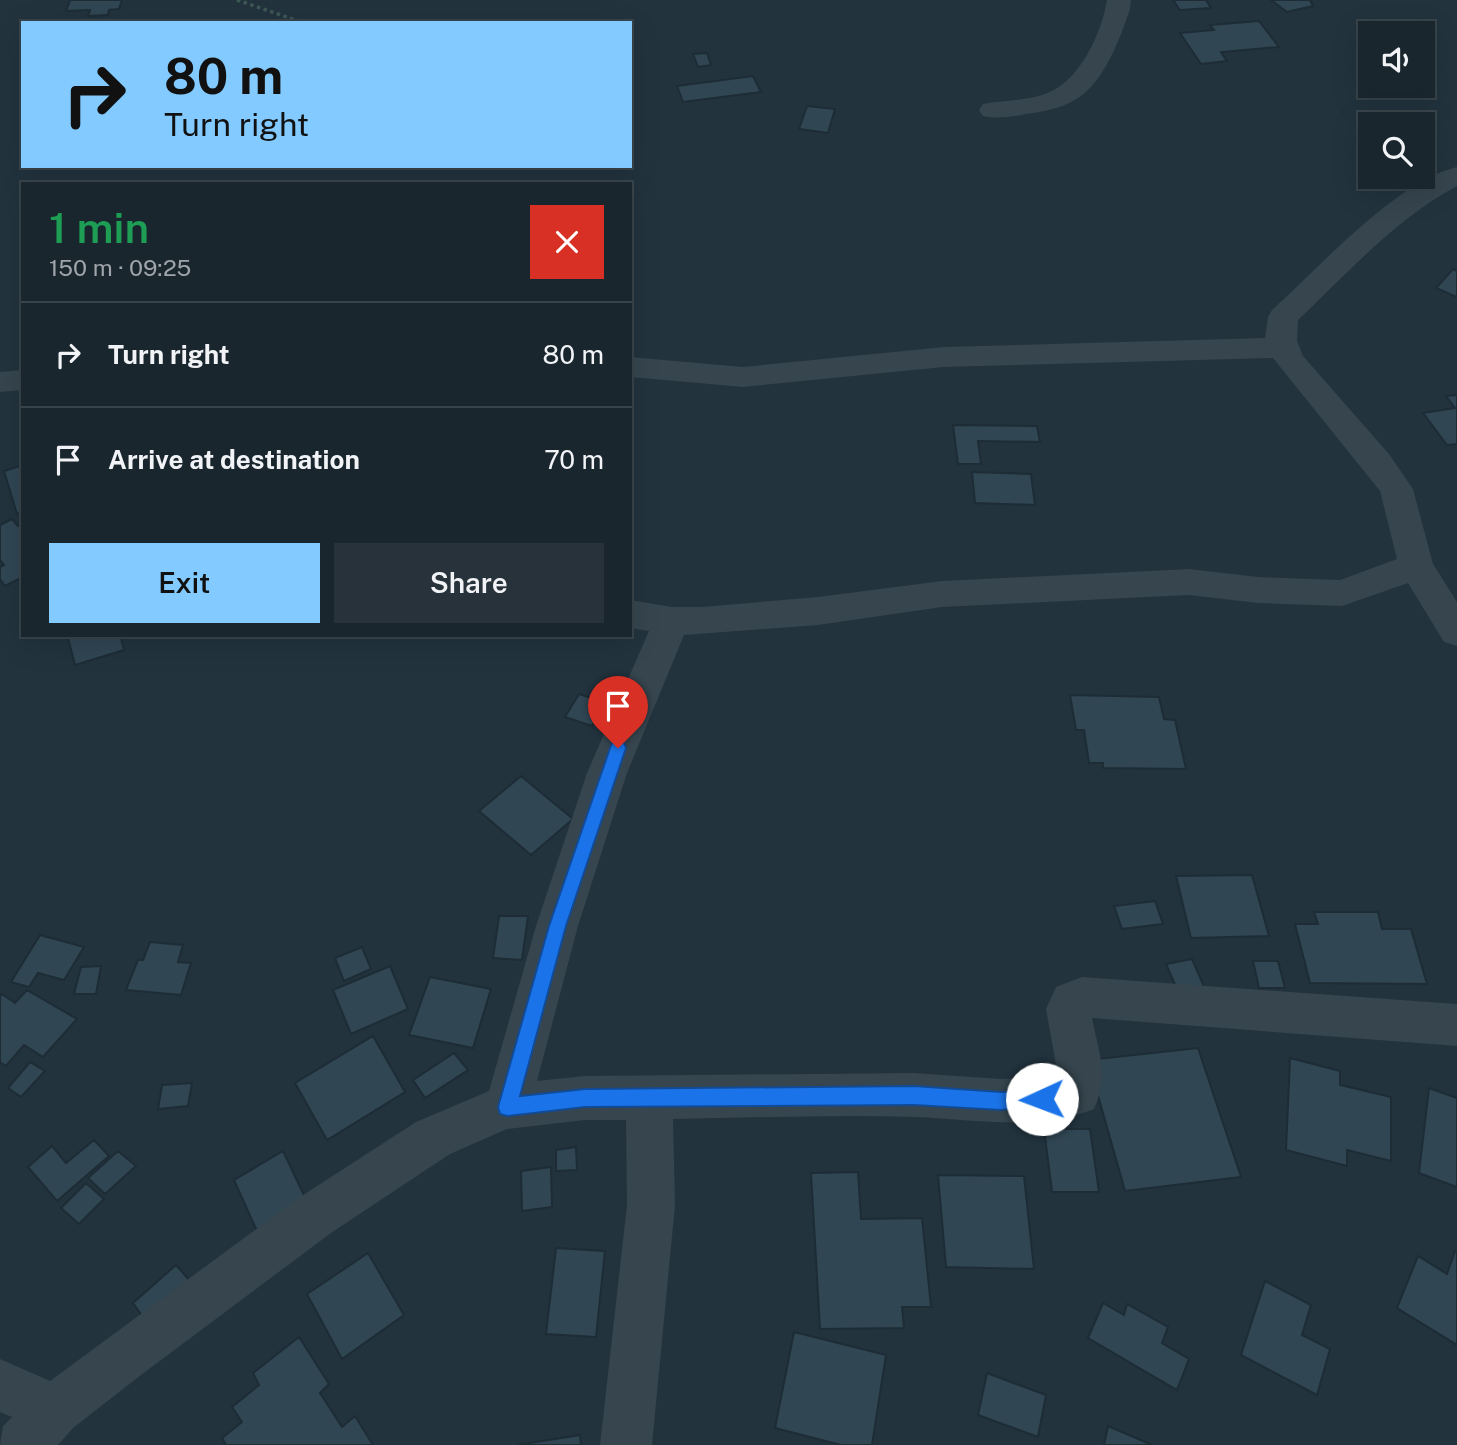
<!DOCTYPE html>
<html lang="en">
<head>
<meta charset="utf-8">
<style>
	:root { --surface:#1a262e; --page:#27323a; --text:#f1f3f6; --muted:#9fa5aa; --line:#38434a; --accent:#82caff }
	body { margin:0; font-family:"Public Sans",sans-serif; background:var(--page); color:var(--text); height:100vh; display:flex; flex-direction:column; font-size:26px; white-space:nowrap }
	* { box-sizing:border-box; margin:0 }
	p { font-size:23px; color:var(--muted) }
	.icon { flex:none; width:38px; height:38px; fill:none; stroke:currentColor; stroke-width:2; stroke-linecap:round; stroke-linejoin:round }
	.map { position:relative; flex:1; overflow:hidden }
	.panel { position:absolute; left:21px; top:182px; width:611px; height:455px; display:flex; flex-direction:column; background:var(--surface); border-radius:0px; box-shadow:0 7px 28px #0002,0 0 0 2px var(--line) }
	.panel>* { flex:none }
	.guide { position:absolute; left:21px; top:21px; width:611px; height:147px; border-radius:0px; box-shadow:0 7px 28px #0002,0 0 0 2px var(--line); background:#82caff; color:#111; overflow:hidden }
	.tools { position:absolute; left:1358px; top:21px; display:grid; gap:14px }
	.tools a { display:grid; place-items:center; width:77px; height:77px; border-radius:0px; background:var(--surface); box-shadow:0 7px 28px #0002,0 0 0 2px var(--line); font-size:35px }
	.pin { position:absolute; display:grid; place-items:center; width:60px; height:60px; color:#fff; margin:-72px -30px; border-radius:50% 50% 50% 0; rotate:-45deg; box-shadow:0 0 7px #0007 }
	.pin .icon { rotate:45deg }
	.me { position:absolute; width:77px; margin:-38px; rotate:268deg; stroke-linejoin:round; filter:drop-shadow(0 0 5px #0008) }
	.turn { display:flex; align-items:center; gap:24px; height:147px; padding:0 28px; font-size:32px }
	.turn .icon { width:91px; height:91px; stroke-width:2.5 }
	.turn b { display:block; font-size:49px; line-height:60px }
	.round { display:grid; place-items:center; flex:none; width:74px; height:74px; border-radius:0px; background:var(--page) }
	.head { display:flex; align-items:center; justify-content:space-between; height:119px; padding:0 28px }
	h1 { font-size:42px; font-weight:600; line-height:52px; color:#1e9e55 }
	.cta { display:flex; gap:14px; margin-top:auto; padding:14px 28px }
	.cta a { flex:1; height:80px; border-radius:0px; background:var(--accent); color:#111; font-size:28px; font-weight:600; line-height:80px; text-align:center }
	.cta a+a { background:var(--page); color:var(--text) }
	ul { padding:0; list-style:none }
	li { display:flex; align-items:center; gap:21px; height:105px; padding:0 28px; border-top:2px solid var(--line) }
	li div { flex:1 }
	li b { display:block; font-size:26px }
	li em { font-style:normal }
	.map>svg:first-child { display:block }
	.building { fill:#304653; stroke:#1d2c35; stroke-width:2 }
	.lines { fill:none; stroke-linecap:round; stroke-linejoin:round }
	.path { stroke:#3d5754; stroke-width:3.5; stroke-dasharray:3.5 3.5; stroke-linecap:butt }
	.minor { fill:#36454e; fill-rule:evenodd }
	.route { fill:#1a73e8; stroke:#114b97; stroke-width:2 }
</style>
</head>
<body>
<div class="map">
<svg width="1457" height="1445" viewBox="0 0 1457 1445">
	<rect width="100%" height="100%" fill="#22333e"/>
	<path class="building" d="M70,0H122L119,9L109,10L108,15L88,16L90,10L66,11Z
		M1173,0H1206L1211,8L1180,10Z
		M1271,0H1310L1313,6L1287,12Z
		M1259,21L1279,47L1221,52L1227,61L1201,64L1180,33L1214,30L1210,25Z
		M707,53L711,65L698,67L693,54Z
		M753,76L761,92L683,102L677,86Z
		M807,106L835,109L828,133L799,129Z
		M1453,269L1457,271V297L1436,288Z
		M1457,395V444L1447,445L1423,413L1455,408L1446,396Z
		M953,425L1037,426L1040,442L978,441L981,464H958Z
		M23,465V512L17,514L4,471Z
		M972,472L1031,474L1035,505L975,503Z
		M12,519L18,526L23,524V577L5,586L0,579V567L4,565L0,560V525Z
		M78,635H120L124,650L75,665L68,638Z
		M579,694L605,702L592,726L565,717Z
		M1070,695L1159,697L1164,719L1175,720L1186,769L1103,768V763H1089L1084,730H1076Z
		M521,776L573,819L531,855L479,811Z
		M1252,875L1269,936L1191,938L1176,876Z
		M1155,901L1163,924L1122,929L1114,906Z
		M1314,912H1378L1382,929H1411L1427,984L1310,983L1295,924H1318Z
		M499,916H528L522,960L493,958Z
		M40,935L84,947L64,980L38,973L29,987L11,982Z
		M150,942L183,945L178,962L191,963L181,995L126,990L138,960H143Z
		M362,947L371,969L344,981L335,958Z
		M1192,959L1209,998L1183,1003L1166,964Z
		M1253,961H1278L1285,988H1259Z
		M101,966L96,994H74L81,967Z
		M390,966L408,1009L351,1034L333,990Z
		M430,977L491,989L473,1048L409,1035Z
		M27,990L77,1019L43,1057L24,1045L6,1066L0,1062V996L2,994L15,1003Z
		M373,1036L405,1092L327,1140L295,1083Z
		M1198,1048L1241,1177L1125,1191L1088,1060Z
		M454,1053L468,1070L425,1098L413,1080Z
		M1290,1058L1340,1071V1085L1391,1097V1161L1347,1150V1166L1286,1150Z
		M30,1062L45,1071L21,1097L8,1088Z
		M192,1083L188,1106L158,1109L162,1085Z
		M1429,1088L1457,1098V1187L1419,1173Z
		M1044,1129H1090L1099,1192H1052Z
		M94,1140L109,1156L57,1201L28,1167L52,1146L66,1163Z
		M576,1147L577,1170L556,1171V1150Z
		M118,1151L136,1166L105,1194L88,1178Z
		M283,1151L311,1210L261,1240L234,1180Z
		M551,1167L552,1207L522,1211L521,1171Z
		M858,1172L861,1219L922,1218L931,1307H902L904,1328L820,1329L811,1173Z
		M938,1175L1024,1176L1034,1269L946,1267Z
		M86,1183L104,1199L79,1224L61,1208Z
		M556,1248L605,1251L596,1337L546,1334Z
		M1455,1251L1457,1252V1345L1397,1308L1418,1256L1447,1274Z
		M368,1253L404,1315L342,1359L307,1294Z
		M176,1265L190,1281L145,1320L133,1303Z
		M1265,1281L1311,1305L1302,1335L1330,1349L1317,1395L1241,1355Z
		M1103,1303L1124,1315L1127,1304L1168,1327L1162,1343L1189,1359L1177,1390L1088,1338Z
		M794,1332L886,1355L872,1445H841L775,1428Z
		M299,1337L329,1384L320,1393L342,1427L355,1416L373,1445H226L222,1438L242,1422L232,1407L259,1385L253,1373Z
		M987,1373L1046,1395L1038,1437L978,1415Z
		M1108,1426L1152,1445H1104Z
		M580,1435L581,1445H518Z"/>
	<g class="lines">
		<path class="path" d="M237,0L304,23"/>
		<path class="minor" d="M1107,0H1131L1130,9C1120,39 1103,86 1073,101C1059,109 1042,112 1026,114C1012,117 997,119 983,116L979,110L983,104C1002,100 1023,101 1042,95C1079,84 1101,35 1107,0Z
			M1457,167V186C1395,219 1348,273 1298,320L1297,341L1303,356L1389,454L1413,489L1433,564L1457,602V646L1444,642L1408,583L1342,606L1258,603L1189,595L942,607L818,625L684,635L627,773L578,926L537,1081L585,1076L914,1073L1001,1079L1058,1076L1046,1009L1056,987L1082,977L1457,1004V1046L1092,1018C1099,1053 1109,1075 1094,1109C1037,1132 974,1119 914,1117C834,1114 753,1118 673,1119L675,1205L652,1445H600L627,1205L626,1120H585L507,1129L450,1154L331,1233L141,1375L73,1428L58,1445H0L3,1426L12,1417L0,1412V1359L50,1381L297,1199L416,1122L489,1091L536,926L587,773L649,631L630,628V600L672,607H702L818,597L942,581L1189,569L1258,577L1340,580L1397,559L1380,491L1273,358L944,367L743,387L630,377V357L743,367L944,347L1265,338L1268,317L1272,310C1320,267 1395,182 1457,167Z
			M23,370V390L0,392V372Z"/>
	</g>
	<path class="route" d="M618,741L624,743L626,748L566,926L520,1096L585,1089L914,1086L1001,1092L1042,1090L1049,1093L1052,1099L1049,1105L1001,1110L914,1105L585,1107L507,1116L500,1114L498,1107L549,926L610,748L612,743Z"/>
</svg>
<div class="tools">
<a><svg class="icon" aria-label="sound" viewBox="0 0 24 24"><path d="M4 9h4l5-4v14l-5-4H4zM17 9q2 3 0 6"/></svg></a>
<a><svg class="icon" aria-label="search" viewBox="0 0 24 24"><circle cx="10" cy="10" r="6"/><path d="M15 15l6 6"/></svg></a>
</div>
<div class="pin" style="left:618px;top:748px;background:#d93025"><svg class="icon" aria-label="arrive" viewBox="0 0 24 24"><path d="M6 21V4h12l-3 4 3 4H6"/></svg></div>
<svg class="me" style="left:1042px;top:1099px" viewBox="-20 -20 40 40"><circle r="19" fill="#fff"/><path d="M0-13L10 11 0 6-10 11z" fill="#1a73e8"/></svg>
<div class="guide">
<div class="turn"><svg class="icon" aria-label="right" viewBox="0 0 24 24"><path d="M7 20v-9h11M14 6l5 5-5 5"/></svg><div><b>80 m</b>Turn right</div></div>
</div>
<section class="panel">
<div class="head"><div><h1>1 min</h1><p>150 m · 09:25</p></div><a class="round" style="background:#d93025;color:#fff"><svg class="icon" aria-label="close" viewBox="0 0 24 24"><path d="M6 6l12 12M18 6L6 18"/></svg></a></div>
<ul>
<li><svg class="icon" aria-label="right" viewBox="0 0 24 24"><path d="M7 20v-9h11M14 6l5 5-5 5"/></svg><div><b>Turn right</b></div><em>80 m</em></li>
<li><svg class="icon" aria-label="arrive" viewBox="0 0 24 24"><path d="M6 21V4h12l-3 4 3 4H6"/></svg><div><b>Arrive at destination</b></div><em>70 m</em></li>
</ul>
<div class="cta"><a>Exit</a><a>Share</a></div>
</section>
</div>
</body>
</html>
